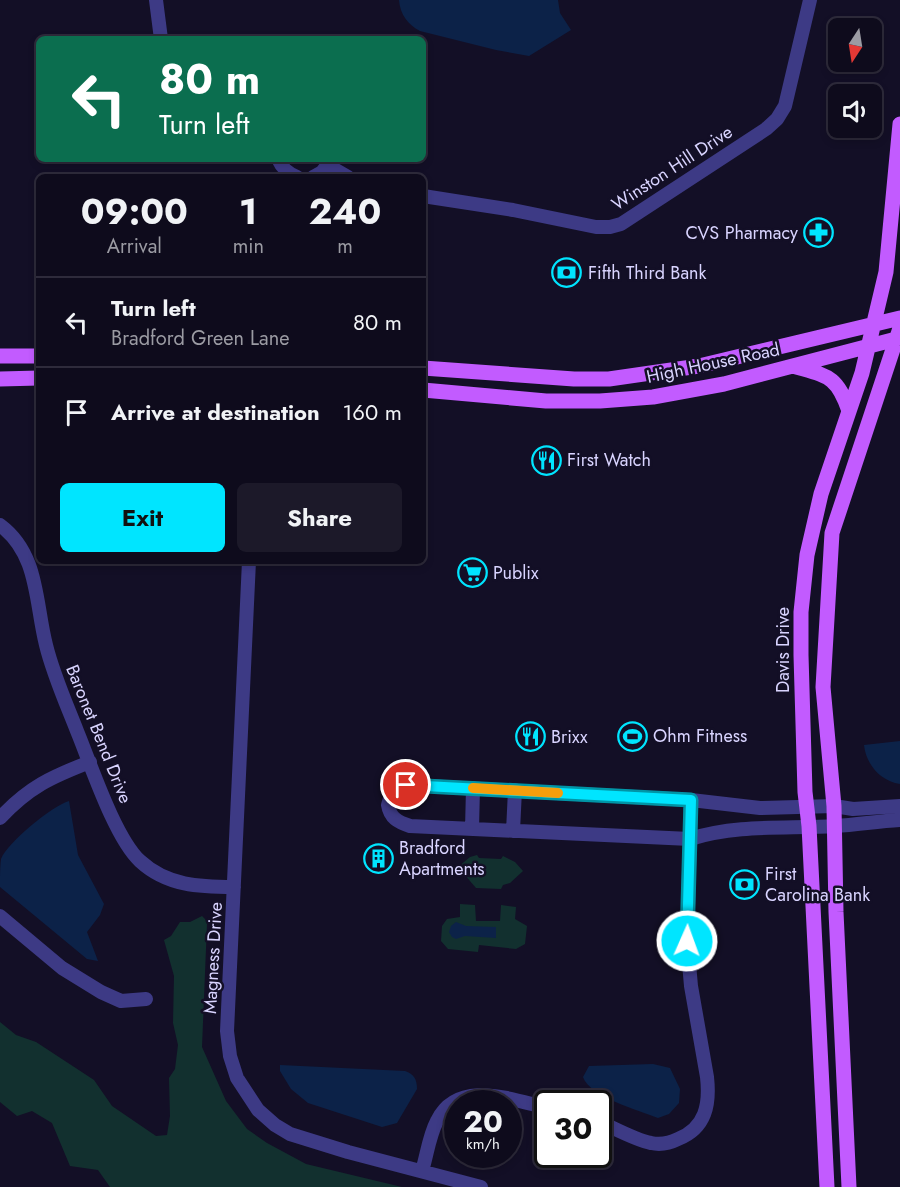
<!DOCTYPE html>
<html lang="en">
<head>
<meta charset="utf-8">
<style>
	:root { --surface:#0e0b1c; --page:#1c1929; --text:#f1f3f6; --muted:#9b9ba3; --line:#2e2b3b; --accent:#00e5ff }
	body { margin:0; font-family:Jost,sans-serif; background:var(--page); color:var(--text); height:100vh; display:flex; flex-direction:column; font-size:22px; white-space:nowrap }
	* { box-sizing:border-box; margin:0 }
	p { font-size:20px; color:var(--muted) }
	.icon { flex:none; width:33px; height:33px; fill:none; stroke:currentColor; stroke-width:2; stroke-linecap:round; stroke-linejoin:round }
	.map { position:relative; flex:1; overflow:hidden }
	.details { position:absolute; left:36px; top:174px; width:390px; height:390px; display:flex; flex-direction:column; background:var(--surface); border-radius:9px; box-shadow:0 3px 9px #0003,0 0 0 2px var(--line) }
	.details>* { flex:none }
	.top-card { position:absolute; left:36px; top:36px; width:390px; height:126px; border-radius:9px; box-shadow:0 3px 9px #0003,0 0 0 2px var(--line); background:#0b6e4f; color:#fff; overflow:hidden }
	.needle { width:39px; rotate:192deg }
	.fabs { position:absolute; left:828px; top:18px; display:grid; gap:12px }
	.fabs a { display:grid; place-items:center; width:54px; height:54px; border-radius:9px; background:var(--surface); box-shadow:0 3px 9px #0003,0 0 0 2px var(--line); font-size:30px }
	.speed { position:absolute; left:444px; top:1090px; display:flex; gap:12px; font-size:30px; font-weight:700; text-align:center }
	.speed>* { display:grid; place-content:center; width:78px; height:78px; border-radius:50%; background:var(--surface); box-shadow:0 3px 9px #0003,0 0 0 2px var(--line); line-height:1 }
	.speed small { font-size:15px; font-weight:400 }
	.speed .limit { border:3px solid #111; border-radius:9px; background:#fff; color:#111 }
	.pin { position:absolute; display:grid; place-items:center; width:51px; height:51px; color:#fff; margin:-26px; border:3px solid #fff; border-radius:50%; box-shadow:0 2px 6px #0007 }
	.me { position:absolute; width:66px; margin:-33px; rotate:2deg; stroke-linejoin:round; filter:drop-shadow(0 0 4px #0008) }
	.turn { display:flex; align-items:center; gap:21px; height:126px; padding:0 24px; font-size:27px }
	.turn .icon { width:78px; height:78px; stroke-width:2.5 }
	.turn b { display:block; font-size:42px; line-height:51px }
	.eta { display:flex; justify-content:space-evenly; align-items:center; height:102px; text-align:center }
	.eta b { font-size:36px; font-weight:700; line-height:42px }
	.primary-button { display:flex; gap:12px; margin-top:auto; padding:12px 24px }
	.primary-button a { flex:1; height:69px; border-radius:9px; background:var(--accent); color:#111; font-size:24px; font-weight:700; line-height:69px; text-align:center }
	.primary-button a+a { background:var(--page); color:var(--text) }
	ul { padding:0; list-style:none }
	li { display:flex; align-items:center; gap:18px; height:90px; padding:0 24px; border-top:2px solid var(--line) }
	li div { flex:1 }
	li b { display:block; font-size:22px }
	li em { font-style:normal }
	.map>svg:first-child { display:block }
	.green { fill:#12302f }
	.water { fill:#0c2248 }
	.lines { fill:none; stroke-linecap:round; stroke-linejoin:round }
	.minor { stroke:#3d3a85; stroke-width:14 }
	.primary { stroke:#c25bff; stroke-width:15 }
	.route-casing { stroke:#0095a6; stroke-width:15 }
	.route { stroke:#00e5ff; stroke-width:10 }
	.slow { stroke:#f59e0b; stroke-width:10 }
	.labels { text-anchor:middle; stroke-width:5; stroke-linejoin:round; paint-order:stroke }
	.street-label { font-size:18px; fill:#d9d4ff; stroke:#130f26 }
	.poi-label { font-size:18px; fill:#d9d4ff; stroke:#130f26; text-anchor:start }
</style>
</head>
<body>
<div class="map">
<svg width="900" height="1187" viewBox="0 0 900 1187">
	<rect width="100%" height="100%" fill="#130f26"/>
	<path class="green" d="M477,855L479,858L501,859L503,856L515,862L523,871L510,883L503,885L501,889L476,888L458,867L470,857Z
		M460,904L475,905L476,921H500L501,905L516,907L515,919L527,926L525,944L516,949L479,945L478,952L448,949L441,941L442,926L447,919L460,917Z
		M202,916L205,919L207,924L202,1047L226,1101L247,1129L267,1143L306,1164L402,1187H110L98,1170L70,1166L52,1123L32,1111L17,1116L0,1102V1022L16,1035L36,1042L94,1080L112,1106L156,1136L167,1135L170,1116L169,1078L175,1069L178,1045L173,1023L174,976L164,940L171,936L180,922H190Z"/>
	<path class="water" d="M399,0H558L560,13L571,30L529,56L496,50L420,31C408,25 400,14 399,0Z
		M900,741V784C880,781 866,764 864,745Z
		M69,801L78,855L104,904L100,915L87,932L98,961L87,959L0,887C0,879 0,866 1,859C8,842 52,806 69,801Z
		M456,922L466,926L496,927V938L465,936L456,939L452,937L449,932L451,926Z
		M653,1064L670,1068L680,1089L679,1103L669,1114L658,1118C638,1110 590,1097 583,1077L589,1066Z
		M280,1065L405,1071C414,1074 417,1079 417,1089L397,1123L382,1127L308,1103L291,1089L280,1071Z"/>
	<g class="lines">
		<path class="minor" d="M156,0L161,39
			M278,159C282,168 287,173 297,177
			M329,166L348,177
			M313,177L322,172L332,159
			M423,196L513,210L596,227H610L621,224L766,129L777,119L785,106L810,0
			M0,525C39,554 35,602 46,645C53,674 66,703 77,731C91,765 115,838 140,861C167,886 200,887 234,887
			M249,561L227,1031L230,1056L237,1078L258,1110L275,1125L290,1134L348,1152L481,1187
			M900,806L853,809L834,806L760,808L691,800L406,785C394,789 391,794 388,805C390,818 398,822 410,826L690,839C738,824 786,829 836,826C857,825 878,821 900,820
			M0,818C29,787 51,777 90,762
			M472,829L473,788
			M513,831L515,790
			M0,916L62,968L101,992L121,1001L146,999
			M598,1121C614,1128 635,1140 651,1143C660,1145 670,1143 678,1139C706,1128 710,1104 707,1077L691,986L687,941L691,800
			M422,1171C427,1155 429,1136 437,1121C458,1078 512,1100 548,1108"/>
		<path class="primary" d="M0,356H39
			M793,366C827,376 837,375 849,411
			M423,368L574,379H609L699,366L900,318
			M0,379L39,378
			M423,390L546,401H600L653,397L724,384L900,338
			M827,1187L809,826L805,792L801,655V612L807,555L821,494L862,373L886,272L900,124
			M849,1187L836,912L834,806L823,687L832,533L900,328"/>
	</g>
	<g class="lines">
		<defs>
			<path id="route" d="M406,785L691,800L687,941"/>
		</defs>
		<use href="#route" class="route-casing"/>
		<use href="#route" class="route"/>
		<path class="slow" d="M473,788L558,793"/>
	</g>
	<defs>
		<symbol id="pharmacy-ring" viewBox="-11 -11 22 22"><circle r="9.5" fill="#130f26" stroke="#00e5ff" stroke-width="1.5"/><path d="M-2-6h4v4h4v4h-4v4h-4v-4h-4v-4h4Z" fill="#00e5ff"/></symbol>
		<symbol id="bank-ring" viewBox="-11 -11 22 22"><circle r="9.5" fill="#130f26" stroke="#00e5ff" stroke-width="1.5"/><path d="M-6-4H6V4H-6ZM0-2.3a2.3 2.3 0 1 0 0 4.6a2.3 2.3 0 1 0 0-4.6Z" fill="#00e5ff"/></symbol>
		<symbol id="restaurant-ring" viewBox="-11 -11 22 22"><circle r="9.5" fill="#130f26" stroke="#00e5ff" stroke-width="1.5"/><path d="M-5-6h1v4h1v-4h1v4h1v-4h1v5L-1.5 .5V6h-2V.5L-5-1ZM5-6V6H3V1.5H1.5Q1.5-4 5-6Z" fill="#00e5ff"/></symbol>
		<symbol id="supermarket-ring" viewBox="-11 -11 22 22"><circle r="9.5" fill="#130f26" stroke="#00e5ff" stroke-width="1.5"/><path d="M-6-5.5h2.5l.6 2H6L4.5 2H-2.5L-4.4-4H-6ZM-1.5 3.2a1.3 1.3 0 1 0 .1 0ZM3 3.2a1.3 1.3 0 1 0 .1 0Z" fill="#00e5ff"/></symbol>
		<symbol id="stadium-ring" viewBox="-11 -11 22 22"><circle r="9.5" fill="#130f26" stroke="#00e5ff" stroke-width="1.5"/><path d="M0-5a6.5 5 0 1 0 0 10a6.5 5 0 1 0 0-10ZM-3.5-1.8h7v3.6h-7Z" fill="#00e5ff"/></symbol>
		<symbol id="building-ring" viewBox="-11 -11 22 22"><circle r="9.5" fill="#130f26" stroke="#00e5ff" stroke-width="1.5"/><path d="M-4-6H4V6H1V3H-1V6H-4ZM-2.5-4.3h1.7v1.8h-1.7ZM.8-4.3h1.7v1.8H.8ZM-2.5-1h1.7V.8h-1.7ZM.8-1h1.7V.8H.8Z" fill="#00e5ff"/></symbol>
	</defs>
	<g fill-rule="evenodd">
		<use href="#pharmacy-ring" x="802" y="216" width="33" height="33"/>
		<use href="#bank-ring" x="550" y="256" width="33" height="33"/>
		<use href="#restaurant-ring" x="530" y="444" width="33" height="33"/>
		<use href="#supermarket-ring" x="456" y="556" width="33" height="33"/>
		<use href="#stadium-ring" x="616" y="720" width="33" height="33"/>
		<use href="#restaurant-ring" x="514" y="720" width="33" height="33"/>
		<use href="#building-ring" x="362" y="842" width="33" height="33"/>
		<use href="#bank-ring" x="728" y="868" width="33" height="33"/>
	</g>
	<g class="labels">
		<g class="street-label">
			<text transform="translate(672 168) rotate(-33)" y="6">Winston Hill Drive</text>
			<text transform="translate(713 363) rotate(-12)" y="6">High House Road</text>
			<text transform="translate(783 650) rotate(-90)" y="6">Davis Drive</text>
			<text transform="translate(99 734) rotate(68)" y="6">Baronet Bend Drive</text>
			<text transform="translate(213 958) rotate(-87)" y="6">Magness Drive</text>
		</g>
		<g class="poi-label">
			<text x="798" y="239" text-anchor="end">CVS Pharmacy</text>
			<text x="588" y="279">Fifth Third Bank</text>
			<text x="567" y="466">First Watch</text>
			<text x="493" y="579">Publix</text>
			<text x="653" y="742">Ohm Fitness</text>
			<text x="551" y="743">Brixx</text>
			<text x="399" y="854">Bradford<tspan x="399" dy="21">Apartments</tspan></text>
			<text x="765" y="880">First<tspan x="765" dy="21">Carolina Bank</tspan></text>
		</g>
	</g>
</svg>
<div class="fabs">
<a><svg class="needle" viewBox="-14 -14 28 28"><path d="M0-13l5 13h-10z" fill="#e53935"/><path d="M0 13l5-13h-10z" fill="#9b9ba3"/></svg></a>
<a><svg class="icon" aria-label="sound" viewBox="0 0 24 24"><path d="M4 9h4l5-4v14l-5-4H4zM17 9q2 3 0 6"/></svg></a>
</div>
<div class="speed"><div>20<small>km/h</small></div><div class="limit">30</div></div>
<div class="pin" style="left:406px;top:785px;background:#d93025"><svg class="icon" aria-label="arrive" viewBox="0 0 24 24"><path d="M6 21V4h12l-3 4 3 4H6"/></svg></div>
<svg class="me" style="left:687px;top:941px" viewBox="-20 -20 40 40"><circle r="17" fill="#00e5ff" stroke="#fff" stroke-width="3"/><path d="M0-11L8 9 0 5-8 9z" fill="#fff"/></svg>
<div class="top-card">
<div class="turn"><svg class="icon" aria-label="left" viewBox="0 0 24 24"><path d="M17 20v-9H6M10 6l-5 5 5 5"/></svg><div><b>80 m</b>Turn left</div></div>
</div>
<section class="details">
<div class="eta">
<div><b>09:00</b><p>Arrival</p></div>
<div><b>1</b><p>min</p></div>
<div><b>240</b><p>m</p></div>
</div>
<ul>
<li><svg class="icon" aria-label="left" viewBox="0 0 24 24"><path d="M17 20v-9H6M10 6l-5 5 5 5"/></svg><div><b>Turn left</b><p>Bradford Green Lane</p></div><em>80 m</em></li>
<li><svg class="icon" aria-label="arrive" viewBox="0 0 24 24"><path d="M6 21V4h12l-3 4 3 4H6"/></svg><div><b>Arrive at destination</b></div><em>160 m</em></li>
</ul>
<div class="primary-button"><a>Exit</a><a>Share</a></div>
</section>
</div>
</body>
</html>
